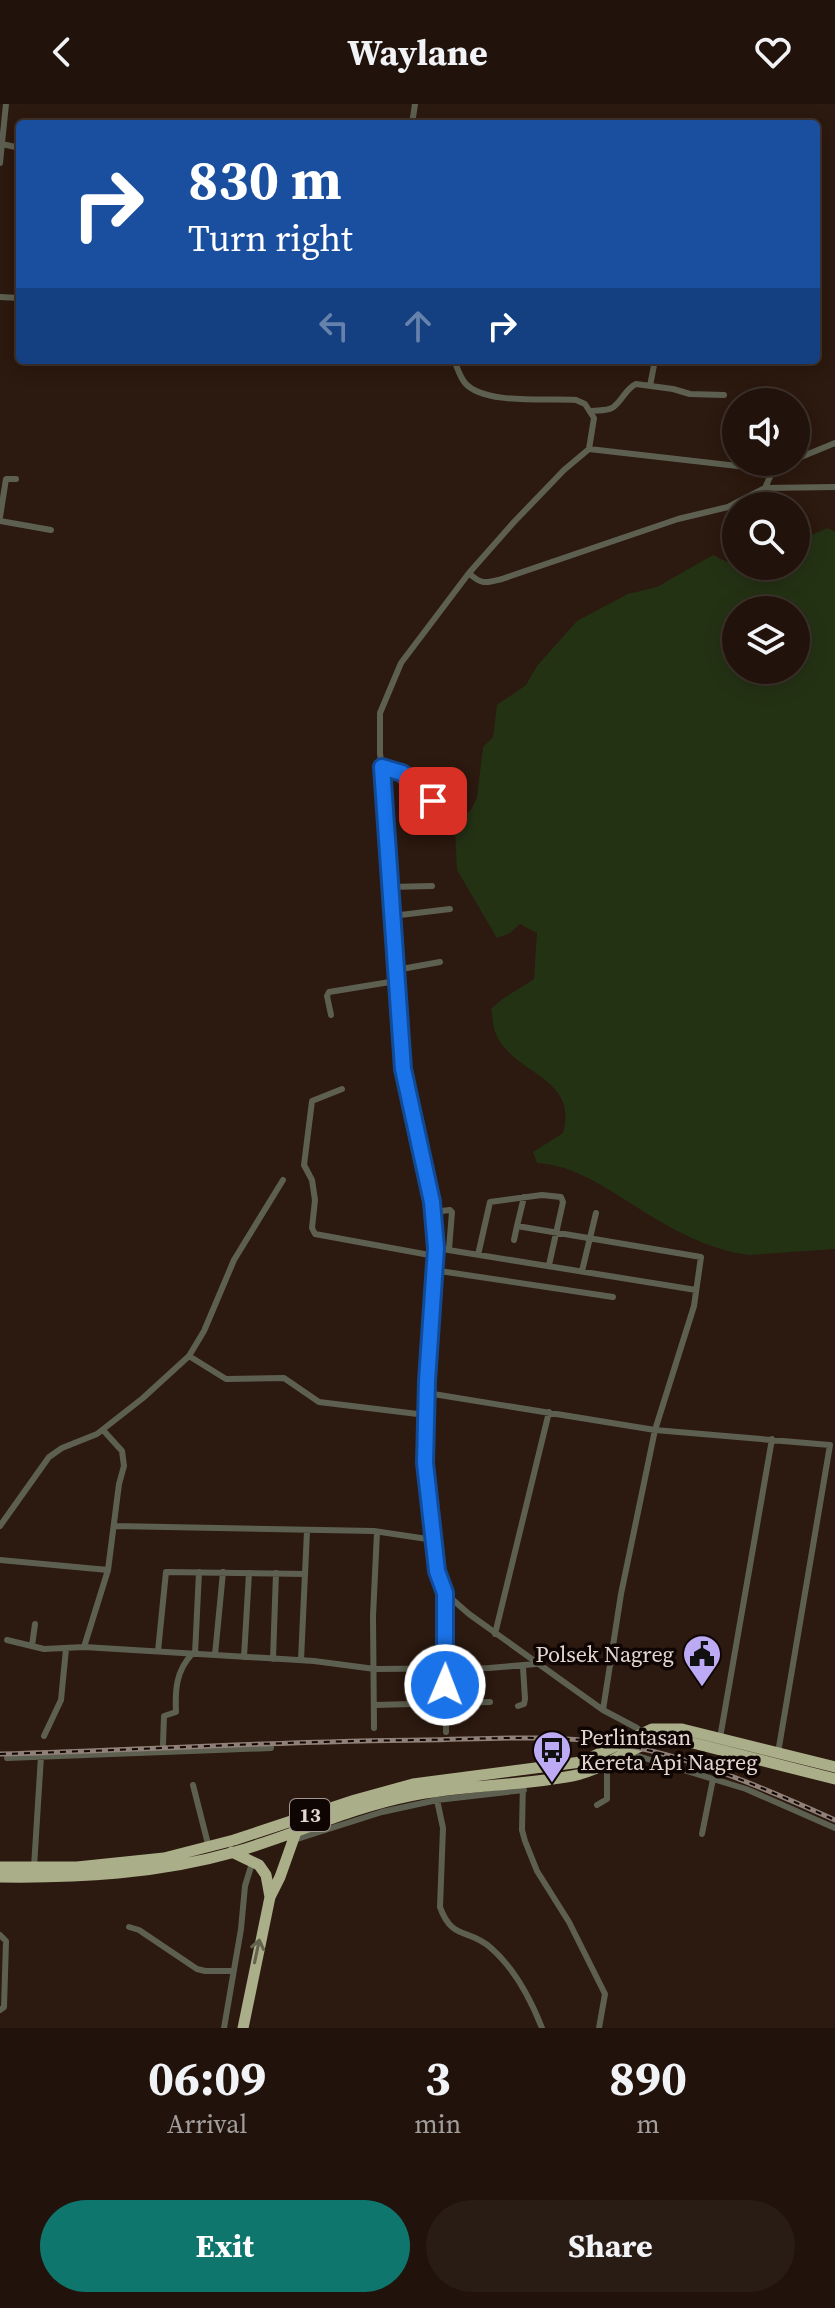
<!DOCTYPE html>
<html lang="en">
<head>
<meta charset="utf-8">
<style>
	:root { --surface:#21130b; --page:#291c14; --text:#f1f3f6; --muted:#a29e9d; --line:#3e322c; --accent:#0f766e }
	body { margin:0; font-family:"Source Serif 4",serif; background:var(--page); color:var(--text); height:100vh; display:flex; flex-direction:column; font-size:30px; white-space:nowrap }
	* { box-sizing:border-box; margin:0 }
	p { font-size:26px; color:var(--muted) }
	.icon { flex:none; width:44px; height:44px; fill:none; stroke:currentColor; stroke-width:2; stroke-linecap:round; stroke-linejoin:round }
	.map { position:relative; height:1924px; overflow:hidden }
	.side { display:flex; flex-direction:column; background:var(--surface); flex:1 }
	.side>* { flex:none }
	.banner { position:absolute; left:16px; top:16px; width:804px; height:244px; border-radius:8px; box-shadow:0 4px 20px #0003,0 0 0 2px var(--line); background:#1a4fa0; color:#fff; overflow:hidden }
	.fabs { position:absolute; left:722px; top:284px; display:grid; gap:16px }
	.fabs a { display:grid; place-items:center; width:88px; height:88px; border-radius:50%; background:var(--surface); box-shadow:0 4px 20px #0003,0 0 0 2px var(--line); font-size:40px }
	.pin { position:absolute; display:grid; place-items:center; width:68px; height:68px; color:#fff; margin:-34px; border-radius:16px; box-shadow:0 4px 12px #0006 }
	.me { position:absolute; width:88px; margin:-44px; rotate:1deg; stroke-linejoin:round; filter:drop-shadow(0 0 6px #0008) }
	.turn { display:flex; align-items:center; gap:28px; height:168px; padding:0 40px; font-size:36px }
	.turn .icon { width:104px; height:104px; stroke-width:2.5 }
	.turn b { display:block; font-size:56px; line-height:68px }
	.lanes { display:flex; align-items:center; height:76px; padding:0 40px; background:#0003; justify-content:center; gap:40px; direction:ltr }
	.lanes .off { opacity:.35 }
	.eta { display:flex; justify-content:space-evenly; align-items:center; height:136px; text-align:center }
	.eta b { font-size:48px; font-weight:700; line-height:56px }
	.action { display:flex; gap:16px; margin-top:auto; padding:16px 40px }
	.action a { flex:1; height:92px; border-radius:48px; background:var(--accent); color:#fff; font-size:32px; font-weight:700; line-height:92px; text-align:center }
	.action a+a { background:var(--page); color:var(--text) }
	header { display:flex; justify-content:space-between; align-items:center; height:104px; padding:0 40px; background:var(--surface); font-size:36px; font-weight:700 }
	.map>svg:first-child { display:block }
	.green { fill:#243214; fill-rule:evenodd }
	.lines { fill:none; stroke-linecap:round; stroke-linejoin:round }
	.minor { stroke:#5d6050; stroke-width:6 }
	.trunk { stroke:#aaaf8a; stroke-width:11 }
	.rail-casing { stroke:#908078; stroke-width:5 }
	.rail { stroke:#0f0604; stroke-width:2; stroke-dasharray:6; stroke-linecap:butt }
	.oneway { stroke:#64634e }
	.route-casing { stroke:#114b97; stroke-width:20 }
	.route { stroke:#1a73e8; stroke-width:14 }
	.labels { text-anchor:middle; stroke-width:7; stroke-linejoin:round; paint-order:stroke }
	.shield { fill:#0f0604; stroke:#a59893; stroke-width:2 }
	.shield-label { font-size:20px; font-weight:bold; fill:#e5d7d0 }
	.poi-label { font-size:22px; fill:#e5d7d0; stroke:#0f0604; text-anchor:end }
</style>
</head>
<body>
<header><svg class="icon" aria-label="back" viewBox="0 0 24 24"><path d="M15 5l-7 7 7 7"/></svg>Waylane<svg class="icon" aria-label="heart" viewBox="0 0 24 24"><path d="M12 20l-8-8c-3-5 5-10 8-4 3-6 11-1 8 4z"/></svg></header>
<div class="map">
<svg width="835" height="1924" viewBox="0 0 835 1924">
	<rect width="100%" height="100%" fill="#2c190f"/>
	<path class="green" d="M827,424L835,428V1145L749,1151C700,1145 657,1116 616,1090C590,1074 567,1061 537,1059L533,1048L563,1029C578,975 521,972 499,936C493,927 493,916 491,905L501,896L534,875L537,829L520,820L510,829L497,834L457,766L455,727L460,714L471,706L477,694L483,643L493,633L497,601L526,581L537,562L577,517L628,490L657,483L713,451L727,458L736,459V462H796V438ZM736,506H796V566H736Z"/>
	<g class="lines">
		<path class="minor" d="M412,20L415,0
			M2,40L20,44
			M0,59L6,0
			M0,193L20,194
			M454,256C457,263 460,273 465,279C484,301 548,294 576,296L585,300L594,314L589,345L564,366L514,418L469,469L401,559L380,609V650L386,685L403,965L432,1098L436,1144L427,1277L425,1359L437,1467L445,1489L469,1510L603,1606L637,1624L649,1637
			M650,282L655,256
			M592,307C598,306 606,307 612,304C622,298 625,285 636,280L673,285L690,290L724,291
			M589,345L773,366
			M796,355L835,339
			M765,384L773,366L789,358
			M0,413L6,375H16
			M0,417L51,426
			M469,469C481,481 486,479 502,475L678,415L728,403L765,384L835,383
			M382,663L402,669L450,713
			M390,783L432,782
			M392,812L450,805
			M396,866L440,858
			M331,911L327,892L329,888L396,877
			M342,985L312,997L304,1061L312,1076L315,1096L312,1124L315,1130L435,1152
			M433,1108L450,1106L452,1108L449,1145
			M514,1136L517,1122
			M436,1144L696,1186
			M478,1151L490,1098L542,1091L561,1093L563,1098L549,1161
			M433,1166L613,1193
			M582,1167L596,1109
			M189,1252L226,1275L284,1274L319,1298L426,1311
			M427,1289L655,1326L694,1202L701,1153L517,1122L524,1093
			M0,1422L49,1353L62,1344L97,1330L143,1294L189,1252L204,1227L234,1156L283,1076
			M115,1422L374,1427L434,1436
			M0,1456L108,1466
			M445,1489L446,1628
			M495,1530L549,1308
			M7,1536L44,1545L84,1543L108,1466L119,1380L124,1362L122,1347L103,1326
			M32,1542L35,1520
			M84,1543L314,1557L375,1565L489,1564L536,1560
			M158,1547L166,1468L305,1470
			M195,1550L199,1468
			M215,1551L223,1468
			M244,1553L249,1469
			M273,1555L276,1469
			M301,1556L307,1427
			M374,1601L490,1598
			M518,1602L524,1600L525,1595L523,1563
			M603,1606L621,1490L655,1326L830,1341L778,1649
			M374,1624L373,1512L377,1428
			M44,1632L61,1596L66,1545
			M720,1634L772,1335
			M163,1640L164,1612L176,1608C175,1586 176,1567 192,1550
			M628,1649L746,1685L835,1724
			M7,1654L271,1644
			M523,1677L522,1726L525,1737L537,1767L569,1818L605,1890L599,1924
			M193,1681L209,1744
			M437,1696L443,1724L440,1803C452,1837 469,1824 491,1844C514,1864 531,1896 542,1924
			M597,1701L607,1695V1661
			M702,1730L713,1675
			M294,1736L382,1708L437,1696L524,1686
			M34,1763L41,1652
			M129,1823L139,1826L197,1865L205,1867H233
			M0,1831L6,1837L4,1903L0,1906
			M224,1924L241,1825L245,1782L253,1756"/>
		<path class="trunk" d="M232,1748L259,1761L266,1771L270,1793L243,1924
			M0,1763H77L164,1754L234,1736L355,1696L413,1680L581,1658L652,1625H682L835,1663
			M0,1773C80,1774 157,1770 235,1748C294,1731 349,1704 409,1692C463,1681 518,1682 572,1672C614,1664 641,1628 685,1637L835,1675
			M270,1793L280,1773L296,1728"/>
		<defs>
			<path id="rail" d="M0,1650C141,1646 283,1637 424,1636C488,1635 554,1630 618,1640C694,1653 766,1685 835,1716"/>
		</defs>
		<use href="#rail" class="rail-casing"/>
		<use href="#rail" class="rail"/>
	</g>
	<defs><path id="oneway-shaft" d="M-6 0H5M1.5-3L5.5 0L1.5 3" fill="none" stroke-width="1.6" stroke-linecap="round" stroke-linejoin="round" transform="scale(2)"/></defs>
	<use class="oneway" href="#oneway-shaft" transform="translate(257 1847) rotate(-78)"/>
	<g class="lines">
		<defs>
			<path id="route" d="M433,697L402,669L382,663L403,965L432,1098L436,1144L427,1277L425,1359L437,1467L445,1489V1581"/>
		</defs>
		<use href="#route" class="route-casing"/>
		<use href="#route" class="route"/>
	</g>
	<defs>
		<symbol id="civic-pin" viewBox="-11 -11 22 30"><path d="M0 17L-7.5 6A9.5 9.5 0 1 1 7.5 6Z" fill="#bcaaf5" stroke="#0f0604"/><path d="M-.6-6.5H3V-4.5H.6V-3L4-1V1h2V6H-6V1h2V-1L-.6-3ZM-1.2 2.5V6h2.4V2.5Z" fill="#111"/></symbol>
		<symbol id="bus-pin" viewBox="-11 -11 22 30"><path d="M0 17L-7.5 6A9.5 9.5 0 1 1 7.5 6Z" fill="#bcaaf5" stroke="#0f0604"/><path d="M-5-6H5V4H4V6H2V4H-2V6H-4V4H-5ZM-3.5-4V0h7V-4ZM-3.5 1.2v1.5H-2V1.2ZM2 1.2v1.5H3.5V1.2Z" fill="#111"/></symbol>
	</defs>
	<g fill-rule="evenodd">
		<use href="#civic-pin" x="680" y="1528" width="44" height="60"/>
		<use href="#bus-pin" x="530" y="1624" width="44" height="60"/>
	</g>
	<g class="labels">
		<rect class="shield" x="290" y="1695" width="40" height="32" rx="6"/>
		<g class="shield-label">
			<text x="310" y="1718">13</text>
		</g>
		<g class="poi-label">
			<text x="674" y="1558">Polsek Nagreg</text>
			<text x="580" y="1641" text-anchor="start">Perlintasan<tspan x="580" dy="25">Kereta Api Nagreg</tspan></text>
		</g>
	</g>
</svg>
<div class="fabs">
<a><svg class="icon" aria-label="sound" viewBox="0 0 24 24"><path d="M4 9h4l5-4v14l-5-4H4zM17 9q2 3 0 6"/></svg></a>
<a><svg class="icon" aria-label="search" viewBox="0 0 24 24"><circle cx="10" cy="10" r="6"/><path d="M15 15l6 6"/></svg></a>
<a><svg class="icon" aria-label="layers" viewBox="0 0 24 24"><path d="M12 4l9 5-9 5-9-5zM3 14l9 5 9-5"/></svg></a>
</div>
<div class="pin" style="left:433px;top:697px;background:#d93025"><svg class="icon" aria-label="arrive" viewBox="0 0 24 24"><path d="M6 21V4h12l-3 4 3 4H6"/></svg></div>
<svg class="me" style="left:445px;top:1581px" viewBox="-20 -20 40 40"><circle r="17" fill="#1a73e8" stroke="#fff" stroke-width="3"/><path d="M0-11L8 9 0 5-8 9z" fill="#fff"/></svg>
<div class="banner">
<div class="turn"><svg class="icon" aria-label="right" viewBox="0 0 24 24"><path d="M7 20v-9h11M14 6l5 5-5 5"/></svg><div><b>830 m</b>Turn right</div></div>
<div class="lanes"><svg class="icon off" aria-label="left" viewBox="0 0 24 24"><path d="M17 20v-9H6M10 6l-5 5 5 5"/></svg><svg class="icon off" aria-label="ahead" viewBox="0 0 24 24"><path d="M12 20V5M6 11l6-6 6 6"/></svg><svg class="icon" aria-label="right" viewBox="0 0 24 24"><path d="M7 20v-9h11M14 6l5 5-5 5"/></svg></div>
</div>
</div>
<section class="side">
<div class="eta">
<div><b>06:09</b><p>Arrival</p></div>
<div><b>3</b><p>min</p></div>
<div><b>890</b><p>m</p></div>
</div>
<div class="action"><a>Exit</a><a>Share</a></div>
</section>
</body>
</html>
